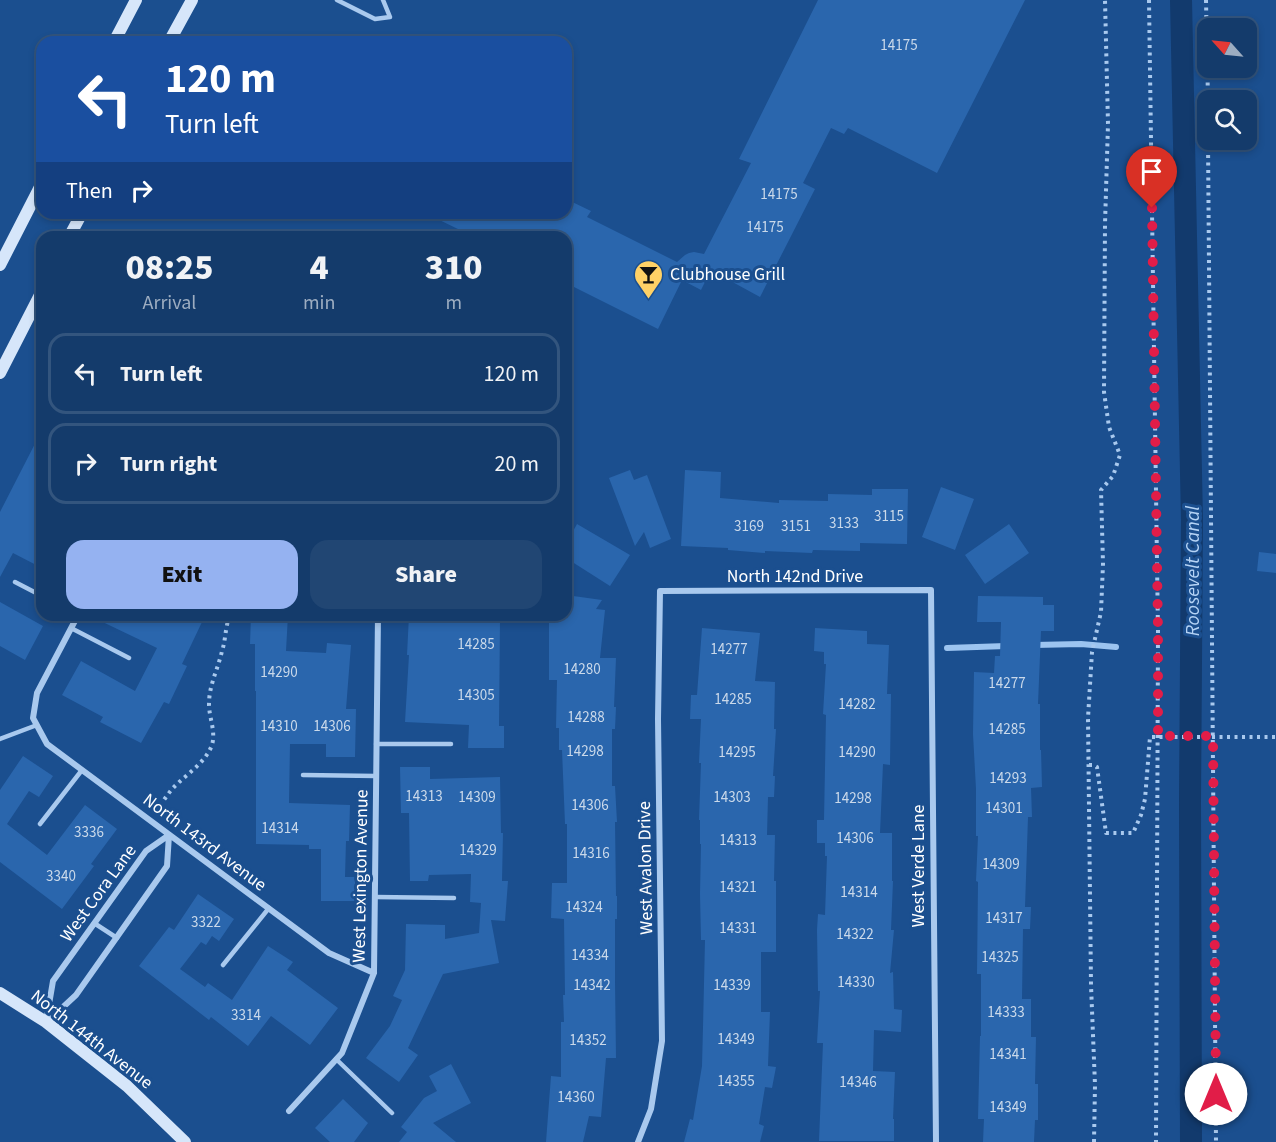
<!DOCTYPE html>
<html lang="en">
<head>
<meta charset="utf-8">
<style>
	:root { --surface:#143b6b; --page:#214673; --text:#f1f3f6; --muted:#9dadc1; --line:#33557e; --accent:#95b2f1 }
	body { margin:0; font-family:"Source Sans 3",sans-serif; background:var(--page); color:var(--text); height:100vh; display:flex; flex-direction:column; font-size:22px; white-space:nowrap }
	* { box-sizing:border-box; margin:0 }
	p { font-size:20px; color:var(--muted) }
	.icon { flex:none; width:33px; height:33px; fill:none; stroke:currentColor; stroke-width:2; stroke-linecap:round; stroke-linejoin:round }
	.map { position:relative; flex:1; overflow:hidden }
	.drawer { position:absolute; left:36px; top:231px; width:536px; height:390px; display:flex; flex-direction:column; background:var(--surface); border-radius:18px; box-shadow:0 3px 9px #0003,0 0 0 2px var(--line) }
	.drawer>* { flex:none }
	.top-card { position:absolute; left:36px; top:36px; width:536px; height:183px; border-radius:18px; box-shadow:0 3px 9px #0003,0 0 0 2px var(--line); background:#1a4fa0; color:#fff; overflow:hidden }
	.needle { width:39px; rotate:297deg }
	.tools { position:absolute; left:1197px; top:18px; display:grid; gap:12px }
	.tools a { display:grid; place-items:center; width:60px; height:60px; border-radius:12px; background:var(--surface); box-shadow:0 3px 9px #0003,0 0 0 2px var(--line); font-size:30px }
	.pin { position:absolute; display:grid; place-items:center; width:51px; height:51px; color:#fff; margin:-62px -26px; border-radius:50% 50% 50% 0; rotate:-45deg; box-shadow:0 0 6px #0007 }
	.pin .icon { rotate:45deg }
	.me { position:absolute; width:66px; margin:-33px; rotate:0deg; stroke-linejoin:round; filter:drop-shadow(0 0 4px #0008) }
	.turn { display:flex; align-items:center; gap:21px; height:126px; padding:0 30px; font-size:27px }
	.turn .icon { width:78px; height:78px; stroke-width:2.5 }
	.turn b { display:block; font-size:42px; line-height:51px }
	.then { display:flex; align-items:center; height:57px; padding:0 30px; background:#0003; gap:12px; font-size:22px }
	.eta { display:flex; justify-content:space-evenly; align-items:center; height:102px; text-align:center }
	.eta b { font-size:36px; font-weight:800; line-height:42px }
	.cta { display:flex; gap:12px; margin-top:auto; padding:12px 30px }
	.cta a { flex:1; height:69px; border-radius:18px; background:var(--accent); color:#111; font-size:24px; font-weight:800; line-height:69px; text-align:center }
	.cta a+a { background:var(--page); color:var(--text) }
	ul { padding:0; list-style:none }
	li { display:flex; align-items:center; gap:18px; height:81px; margin:0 12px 9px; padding:0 18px; border:3px solid var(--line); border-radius:18px }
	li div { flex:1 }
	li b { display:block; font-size:22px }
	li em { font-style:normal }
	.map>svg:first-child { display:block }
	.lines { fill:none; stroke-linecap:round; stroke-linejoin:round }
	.stream { stroke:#9cc4f0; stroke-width:6 }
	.canal { stroke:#123a6d; stroke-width:22 }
	.building { fill:#2a66ad }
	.path { stroke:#a9c9ee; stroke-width:4; stroke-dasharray:3 4.5; stroke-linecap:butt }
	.service { stroke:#a9c9ee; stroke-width:4.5 }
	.minor { stroke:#a9c9ee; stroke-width:6 }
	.secondary { stroke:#d6e6fa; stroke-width:12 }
	.route { stroke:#e11d48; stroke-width:10; stroke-dasharray:0 18 }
	.labels { text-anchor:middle; stroke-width:6; stroke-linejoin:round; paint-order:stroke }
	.number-label { font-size:15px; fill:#cad9ea }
	.poi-label { font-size:18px; fill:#fff; stroke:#1b4f8f; text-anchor:start }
	.street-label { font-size:18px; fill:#fff; stroke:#1b4f8f }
	.water-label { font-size:20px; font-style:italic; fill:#b5d3f5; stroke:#1b4f8f }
</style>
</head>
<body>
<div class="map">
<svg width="1276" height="1142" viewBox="0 0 1276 1142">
	<rect width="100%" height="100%" fill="#1b4f8f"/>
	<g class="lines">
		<path class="stream" d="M1034,645L1081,644L1116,647
			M947,648L1006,646"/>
		<path class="canal" d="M1181,0L1192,520L1190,802L1191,1142"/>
	</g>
	<path class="building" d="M818,0H1025L937,173L848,128L844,134L831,128L803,183L815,189L760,297L716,273L705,282L701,290L682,280L658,329L566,283V237H457L460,230L425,213H566V199L591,211L587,217L677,262L685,255L689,253L694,252L704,254L751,163L739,159Z
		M42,430V568L13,553L0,577V512Z
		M630,470L634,480L647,475L671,539L650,548L644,532L635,546L609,478Z
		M685,470L721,472L720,498L779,503V500L828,501V494L872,495V489H908L907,544L860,543V551L813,550L812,553L765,551V553L728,550V548L681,546Z
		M941,487L974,499L955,550L922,537Z
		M577,524L630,555L610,586L566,558V544Z
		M1009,524L1029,553L985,584L965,555Z
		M1259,552L1276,554V573L1257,571Z
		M566,595L602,600L596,609L605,610L600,658H616L614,707H616L615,729H612V786H615L617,822H615L616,896H617V919H615V981L616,1058H606L601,1117L589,1116L583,1142H546L551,1076L561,1077V1022H564L563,995H565L564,919L551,918L552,883H567V824H565L562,750H559V728H556L557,680H549V615H566Z
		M978,596L1043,597V605H1054V631H1041L1038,704H1040V750H1041L1042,787L1031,788L1032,817H1028L1025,907H1031L1030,929H1023L1022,999H1031V1037H1036L1035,1084H1038V1120H1035L1034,1142H983L984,1119H978L980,1036H981V974H977L978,882L976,881L978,836H976V789L973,734L974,672L994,673L995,656H1000L1001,622H977Z
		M0,602L43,626L25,660L0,646Z
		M88,615H188L202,622L182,664L187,666L169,704L164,702L141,743L100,722L103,717L62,695L81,661L135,691L157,648Z
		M251,615H288L286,651L326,653L327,643L351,645L346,709H356L355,757H326V744H290L289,803L350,805L349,841H346L345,877H355V901H321V849H309V845L256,844V691H255V644H250Z
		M409,615L445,616V618L500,619L499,726H504V748H468L469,725L405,722L409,655H407Z
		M702,628L760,633L755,681L775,682L774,729H776L773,776H775L774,797H768L767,835H775L774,881H776V952H761V1012H770L768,1066L776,1067L772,1088L765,1087L759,1124L764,1126L760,1142H684L690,1119L693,1120L702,1066L703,1027L705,940H701L700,894L701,844H700V820H699L701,763H699L701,719H690L691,695H697Z
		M815,628L867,631V644L889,645L887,694H891L890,765L883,764L880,833H892V881H893L891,930H894L890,973L893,972L894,1009L902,1010L901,1032L874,1030L873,1071L895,1072L893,1119H894V1141H819L823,1043H817L820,991H818L817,930L818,914L825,915L827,856H825V843H817V820H824L826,715L823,714L826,664H824V652L814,651Z
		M23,756L53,776L39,797L29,791L7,824L47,855L85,805L117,829L91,864L94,866L62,909L0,862V790Z
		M400,767H430V779L500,777L501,833H503L502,881H508L505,921L491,920L499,963L443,974L408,1048L418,1055L399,1082L366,1058L390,1026L402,1000L393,996L405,970L406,924L445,925V939L479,933L481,903L470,902L471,874L429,875L428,881H410L409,813H401Z
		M198,894L234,919L219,941L212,936L206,945L201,942L180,969L205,987L208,983L232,1000L268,946L293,962L287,970L338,1008L310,1045L271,1016L248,1046L211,1017L209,1020L139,966L169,927L174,930Z
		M451,1064L471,1103L433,1123L456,1142H399L407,1132L401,1127L424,1098L437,1091L429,1076Z
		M343,1099L368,1123L354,1142H330L315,1128Z"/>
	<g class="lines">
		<path class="path" d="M1149,0L1158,632L1156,1142
			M1206,0L1208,100
			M1208,140L1216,1142
			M1089,765H1093L1097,767L1106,833H1133L1141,815L1145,799L1150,737H1276
			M156,812C162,803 168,793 175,786C188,773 205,763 212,745C216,731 209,718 209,704C209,685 218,669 222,651C226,639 225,627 230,615
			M1094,1142L1095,1085L1091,985L1088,718L1092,652L1101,612L1103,564L1101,490L1113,476L1120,455L1109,427L1104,392L1105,224L1108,124L1105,0"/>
		<path class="service" d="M337,0L375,19L390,17L383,0
			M15,582L42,596
			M302,618L378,620
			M71,628L129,658
			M0,739L37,725
			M376,744H451
			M303,775L376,776
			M40,824L82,770
			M375,897L454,898
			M94,923L117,938
			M223,965L269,908
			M336,1059L392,1113"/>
		<path class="minor" d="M78,615L37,693L33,718L47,744L329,953L374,973
			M46,1022L53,981L146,851L169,835
			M47,1022L76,995L167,866L169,835
			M289,1111L342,1053L374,973L378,615
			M638,1142L651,1109L662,1041L658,719L660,591L931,590L936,1142"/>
		<path class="secondary" d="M114,42L136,0
			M169,42L192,0
			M69,237L82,213
			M0,265L42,183
			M0,373L42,291
			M0,993L46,1022L127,1086L185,1142"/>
	</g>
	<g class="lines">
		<path class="route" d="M1152,208L1158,632V736H1213L1216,1094"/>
	</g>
	<defs>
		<symbol id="bar-pin" viewBox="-11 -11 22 30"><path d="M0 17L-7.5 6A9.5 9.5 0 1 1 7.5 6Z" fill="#ffd166" stroke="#1b4f8f"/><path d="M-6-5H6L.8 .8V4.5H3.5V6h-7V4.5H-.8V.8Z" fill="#111"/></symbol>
	</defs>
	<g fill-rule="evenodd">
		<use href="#bar-pin" x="632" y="258" width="33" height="45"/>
	</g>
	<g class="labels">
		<g class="number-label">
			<text x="899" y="50">14175</text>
			<text x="779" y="199">14175</text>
			<text x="765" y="232">14175</text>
			<text x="889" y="521">3115</text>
			<text x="844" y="528">3133</text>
			<text x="749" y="531">3169</text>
			<text x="796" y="531">3151</text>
			<text x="476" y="649">14285</text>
			<text x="729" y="654">14277</text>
			<text x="582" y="674">14280</text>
			<text x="279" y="677">14290</text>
			<text x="1007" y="688">14277</text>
			<text x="476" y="700">14305</text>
			<text x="733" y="704">14285</text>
			<text x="857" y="709">14282</text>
			<text x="586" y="722">14288</text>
			<text x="279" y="731">14310</text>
			<text x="332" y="731">14306</text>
			<text x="1007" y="734">14285</text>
			<text x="585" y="756">14298</text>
			<text x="737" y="757">14295</text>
			<text x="857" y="757">14290</text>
			<text x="1008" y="783">14293</text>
			<text x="424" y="801">14313</text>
			<text x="477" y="802">14309</text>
			<text x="732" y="802">14303</text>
			<text x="853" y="803">14298</text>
			<text x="590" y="810">14306</text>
			<text x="1004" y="813">14301</text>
			<text x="280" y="833">14314</text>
			<text x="89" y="837">3336</text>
			<text x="855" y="843">14306</text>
			<text x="738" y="845">14313</text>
			<text x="478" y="855">14329</text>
			<text x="591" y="858">14316</text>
			<text x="1001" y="869">14309</text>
			<text x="61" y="881">3340</text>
			<text x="738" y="892">14321</text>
			<text x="859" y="897">14314</text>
			<text x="584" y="912">14324</text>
			<text x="1004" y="923">14317</text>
			<text x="206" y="927">3322</text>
			<text x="738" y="933">14331</text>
			<text x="855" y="939">14322</text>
			<text x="590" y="960">14334</text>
			<text x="1000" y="962">14325</text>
			<text x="856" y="987">14330</text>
			<text x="592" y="990">14342</text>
			<text x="732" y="990">14339</text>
			<text x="1006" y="1017">14333</text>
			<text x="246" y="1020">3314</text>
			<text x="736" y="1044">14349</text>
			<text x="588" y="1045">14352</text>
			<text x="1008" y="1059">14341</text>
			<text x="736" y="1086">14355</text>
			<text x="858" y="1087">14346</text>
			<text x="576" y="1102">14360</text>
			<text x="1008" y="1112">14349</text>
		</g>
		<g class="poi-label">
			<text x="670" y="280">Clubhouse Grill</text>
		</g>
		<g class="street-label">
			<text x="795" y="582">North 142nd Drive</text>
			<text transform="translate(205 842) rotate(37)" y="6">North 143rd Avenue</text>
			<text transform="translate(918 866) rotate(-90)" y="6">West Verde Lane</text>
			<text transform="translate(645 868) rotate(-91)" y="6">West Avalon Drive</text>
			<text transform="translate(360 876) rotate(-89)" y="6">West Lexington Avenue</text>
			<text transform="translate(98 893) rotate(-54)" y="6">West Cora Lane</text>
			<text transform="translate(92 1039) rotate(38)" y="6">North 144th Avenue</text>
		</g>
		<g class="water-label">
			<text transform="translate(1192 571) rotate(-90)" y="7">Roosevelt Canal</text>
		</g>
	</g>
</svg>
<div class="tools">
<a><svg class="needle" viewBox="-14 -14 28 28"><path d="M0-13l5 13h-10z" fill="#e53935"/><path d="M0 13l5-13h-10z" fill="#9dadc1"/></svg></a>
<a><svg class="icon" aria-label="search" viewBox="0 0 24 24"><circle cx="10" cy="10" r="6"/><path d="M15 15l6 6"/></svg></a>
</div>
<div class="pin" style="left:1152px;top:208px;background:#d93025"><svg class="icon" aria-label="arrive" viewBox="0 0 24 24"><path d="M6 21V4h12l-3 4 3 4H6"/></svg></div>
<svg class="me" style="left:1216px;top:1094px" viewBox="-20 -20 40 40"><circle r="19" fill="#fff"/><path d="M0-13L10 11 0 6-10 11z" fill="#e11d48"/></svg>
<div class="top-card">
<div class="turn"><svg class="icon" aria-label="left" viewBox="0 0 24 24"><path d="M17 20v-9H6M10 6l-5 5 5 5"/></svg><div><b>120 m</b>Turn left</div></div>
<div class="then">Then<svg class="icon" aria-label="right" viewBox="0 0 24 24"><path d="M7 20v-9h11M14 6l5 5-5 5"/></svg></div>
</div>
<section class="drawer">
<div class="eta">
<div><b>08:25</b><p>Arrival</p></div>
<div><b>4</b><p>min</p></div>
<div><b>310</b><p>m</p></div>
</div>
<ul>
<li><svg class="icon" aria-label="left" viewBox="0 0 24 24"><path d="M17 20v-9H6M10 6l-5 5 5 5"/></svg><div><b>Turn left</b></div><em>120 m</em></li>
<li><svg class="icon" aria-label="right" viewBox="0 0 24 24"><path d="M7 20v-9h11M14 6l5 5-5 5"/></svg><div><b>Turn right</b></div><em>20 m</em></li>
</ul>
<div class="cta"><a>Exit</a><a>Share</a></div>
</section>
</div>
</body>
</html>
